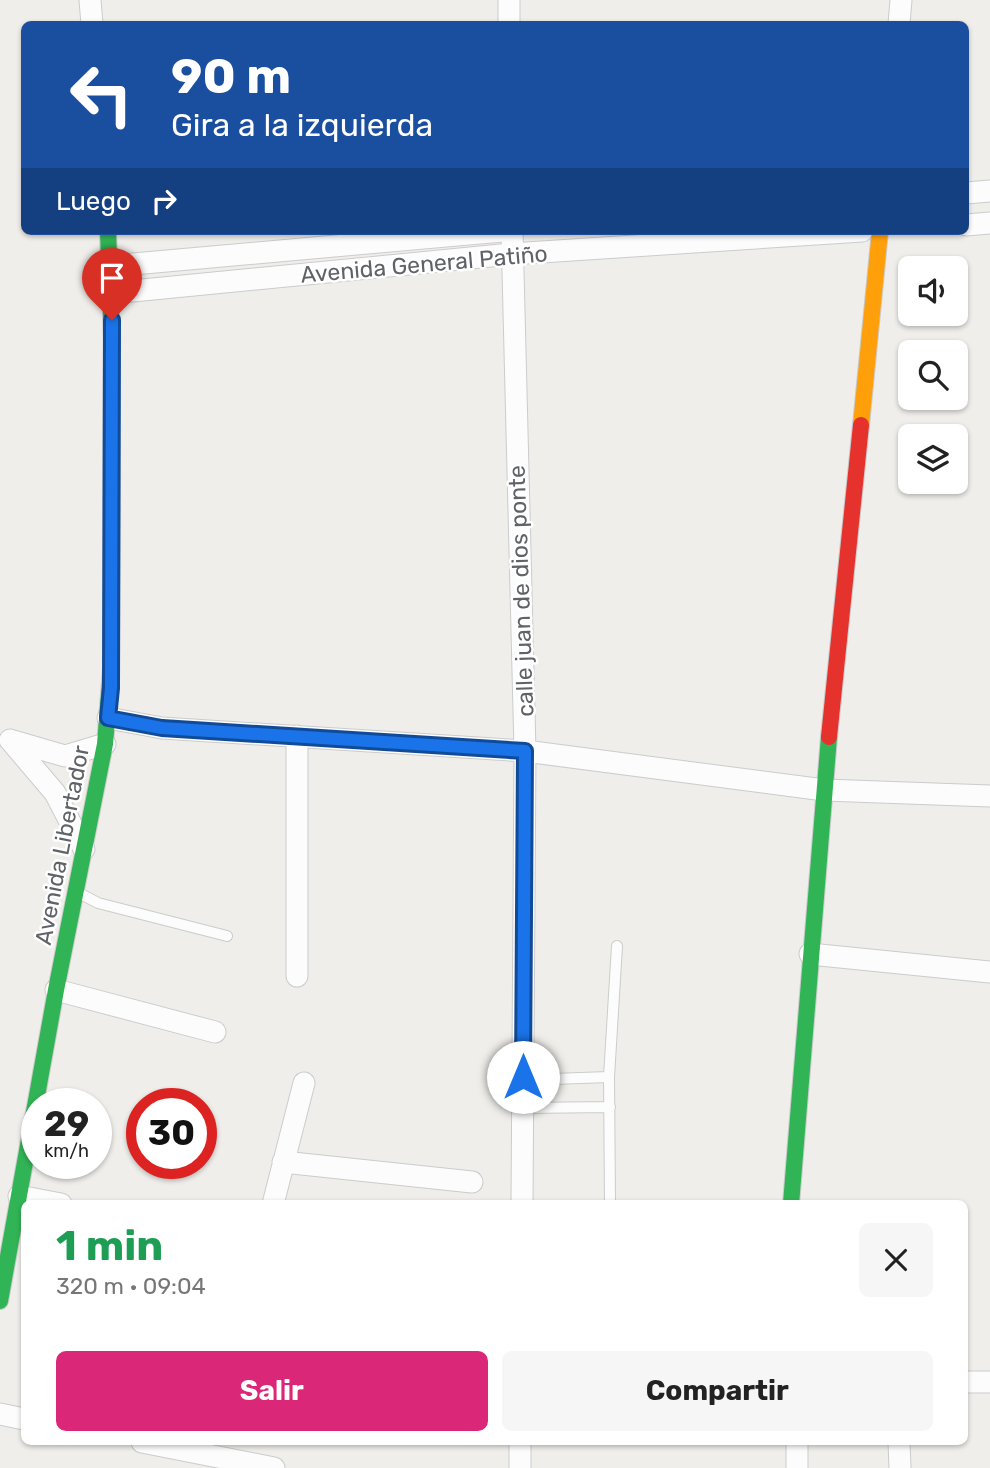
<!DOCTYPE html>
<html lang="es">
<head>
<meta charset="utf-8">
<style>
	:root { --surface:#fff; --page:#f6f6f6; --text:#222; --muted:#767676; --accent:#db2777 }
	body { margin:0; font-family:Rubik,sans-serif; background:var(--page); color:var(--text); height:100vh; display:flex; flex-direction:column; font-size:26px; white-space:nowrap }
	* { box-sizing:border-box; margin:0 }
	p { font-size:23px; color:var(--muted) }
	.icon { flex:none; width:38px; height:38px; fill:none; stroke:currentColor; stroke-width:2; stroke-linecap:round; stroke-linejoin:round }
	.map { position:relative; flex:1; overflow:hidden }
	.sheet { position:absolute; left:21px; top:1200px; width:947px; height:245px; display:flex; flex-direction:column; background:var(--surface); border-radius:10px; box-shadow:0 2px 5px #0004 }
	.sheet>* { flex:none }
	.guide { position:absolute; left:21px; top:21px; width:948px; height:214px; border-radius:10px; box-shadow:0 2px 5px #0004; background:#1a4fa0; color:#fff; overflow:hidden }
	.tools { position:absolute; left:898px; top:256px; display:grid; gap:14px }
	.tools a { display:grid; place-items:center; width:70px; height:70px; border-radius:10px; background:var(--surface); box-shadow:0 2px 5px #0004; font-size:35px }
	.speed { position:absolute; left:21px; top:1088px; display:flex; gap:14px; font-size:35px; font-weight:700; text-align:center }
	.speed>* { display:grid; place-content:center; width:91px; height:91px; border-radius:50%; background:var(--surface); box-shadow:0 2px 5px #0004; line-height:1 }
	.speed small { font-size:18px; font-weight:400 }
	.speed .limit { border:10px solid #d22; background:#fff; color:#111 }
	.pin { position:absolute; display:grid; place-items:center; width:60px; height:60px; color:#fff; margin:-72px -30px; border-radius:50% 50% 50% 0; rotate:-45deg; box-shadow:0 0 7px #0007 }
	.pin .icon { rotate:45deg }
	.me { position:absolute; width:77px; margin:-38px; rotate:0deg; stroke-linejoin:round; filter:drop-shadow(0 0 5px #0008) }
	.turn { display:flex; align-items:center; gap:24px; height:147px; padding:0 35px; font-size:32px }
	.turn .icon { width:91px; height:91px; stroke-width:2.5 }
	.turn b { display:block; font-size:49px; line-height:60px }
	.then { display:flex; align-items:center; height:66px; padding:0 35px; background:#0003; gap:14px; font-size:26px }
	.round { display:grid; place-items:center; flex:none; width:74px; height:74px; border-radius:10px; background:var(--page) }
	.headline { display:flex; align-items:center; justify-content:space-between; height:119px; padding:0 35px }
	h1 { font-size:42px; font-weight:700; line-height:52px; color:#1e9e55 }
	.action { display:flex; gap:14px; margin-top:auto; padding:14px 35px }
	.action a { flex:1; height:80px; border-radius:10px; background:var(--accent); color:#fff; font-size:28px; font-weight:700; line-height:80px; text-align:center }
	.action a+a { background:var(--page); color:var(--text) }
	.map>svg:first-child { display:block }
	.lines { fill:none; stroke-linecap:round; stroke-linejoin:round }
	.lane-casing { stroke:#cbcccc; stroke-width:12 }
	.street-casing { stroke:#cbcccc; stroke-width:23 }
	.fast-casing { stroke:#cacacb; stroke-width:18 }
	.slow-casing { stroke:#cacacb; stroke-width:18 }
	.jam-casing { stroke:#cacacb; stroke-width:18 }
	.lane { stroke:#fdfcfc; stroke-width:10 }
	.street { stroke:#fdfcfc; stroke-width:21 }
	.fast { stroke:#30b455; stroke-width:16 }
	.slow { stroke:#ff9f0a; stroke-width:16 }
	.jam { stroke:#e5322d; stroke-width:16 }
	.route-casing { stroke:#114b97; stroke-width:18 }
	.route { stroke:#1a73e8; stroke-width:12 }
	.labels { text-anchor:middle; stroke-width:5; stroke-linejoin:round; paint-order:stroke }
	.street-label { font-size:23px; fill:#5f6368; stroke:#fff }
</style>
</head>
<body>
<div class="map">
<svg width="990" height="1468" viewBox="0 0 990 1468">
	<rect width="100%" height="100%" fill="#efeeea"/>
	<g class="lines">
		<defs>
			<path id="lane" d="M79,893L98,903L227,936
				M523,1077L553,1079L609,1077
				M523,1108L610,1107
				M610,1204L609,1077L617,946"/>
			<path id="street" d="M90,0L92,24
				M509,0V24
				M899,24L901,0
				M966,193L990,191
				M966,225L990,223
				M512,231L525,751L522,1204
				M111,266L502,231
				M112,293L511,254L862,231
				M108,718L162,728L525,751L824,790L990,796
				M297,736V976
				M10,740L55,793L84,849
				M10,740L65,756L105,744
				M810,954L990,972
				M56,990L215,1032
				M283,1162L472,1182
				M19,1196L61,1204
				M273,1204L304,1083
				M964,1382H990
				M0,1414L24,1419
				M142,1442L274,1468
				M797,1442V1468
				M899,1442L900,1468
				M520,1468V1442"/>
			<path id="fast" d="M108,231L112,341
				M791,1204L829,737
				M0,1301L56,990L105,744L111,669"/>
			<path id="slow" d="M861,425L880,231
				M111,669L112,341"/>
			<path id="jam" d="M829,737L861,425"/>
		</defs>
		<use href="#lane" class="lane-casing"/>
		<use href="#street" class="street-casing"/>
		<use href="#fast" class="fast-casing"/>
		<use href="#slow" class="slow-casing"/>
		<use href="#jam" class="jam-casing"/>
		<use href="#lane" class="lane"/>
		<use href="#street" class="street"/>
		<use href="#fast" class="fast"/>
		<use href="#slow" class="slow"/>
		<use href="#jam" class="jam"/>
	</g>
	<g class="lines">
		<defs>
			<path id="route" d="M112,320L111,688L108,718L162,728L525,751L523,1077"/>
		</defs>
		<use href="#route" class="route-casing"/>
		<use href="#route" class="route"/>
	</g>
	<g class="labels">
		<g class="street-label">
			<text transform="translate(424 264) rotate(-5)" y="8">Avenida General Patiño</text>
			<text transform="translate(521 591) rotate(-92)" y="8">calle juan de dios ponte</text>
			<text transform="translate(62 845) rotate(-79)" y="8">Avenida Libertador</text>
		</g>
	</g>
</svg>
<div class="tools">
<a><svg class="icon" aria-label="sound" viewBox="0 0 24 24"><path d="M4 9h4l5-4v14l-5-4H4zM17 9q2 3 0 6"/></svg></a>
<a><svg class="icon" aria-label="search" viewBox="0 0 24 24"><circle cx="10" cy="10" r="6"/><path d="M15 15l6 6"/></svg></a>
<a><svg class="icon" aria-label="layers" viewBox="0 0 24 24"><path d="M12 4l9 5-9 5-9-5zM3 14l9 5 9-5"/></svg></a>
</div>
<div class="speed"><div>29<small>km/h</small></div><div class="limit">30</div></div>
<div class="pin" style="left:112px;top:320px;background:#d93025"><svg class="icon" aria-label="arrive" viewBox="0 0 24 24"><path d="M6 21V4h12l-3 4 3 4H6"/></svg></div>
<svg class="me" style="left:523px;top:1077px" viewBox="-20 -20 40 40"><circle r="19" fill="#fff"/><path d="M0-13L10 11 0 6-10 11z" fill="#1a73e8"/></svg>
<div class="guide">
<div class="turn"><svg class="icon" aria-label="left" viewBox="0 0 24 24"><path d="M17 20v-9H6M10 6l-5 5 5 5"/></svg><div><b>90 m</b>Gira a la izquierda</div></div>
<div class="then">Luego<svg class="icon" aria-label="right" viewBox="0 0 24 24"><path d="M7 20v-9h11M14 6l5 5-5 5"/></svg></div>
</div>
<section class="sheet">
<div class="headline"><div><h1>1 min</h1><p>320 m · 09:04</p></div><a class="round"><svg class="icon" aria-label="close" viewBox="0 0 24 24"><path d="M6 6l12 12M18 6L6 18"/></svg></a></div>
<div class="action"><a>Salir</a><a>Compartir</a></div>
</section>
</div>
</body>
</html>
